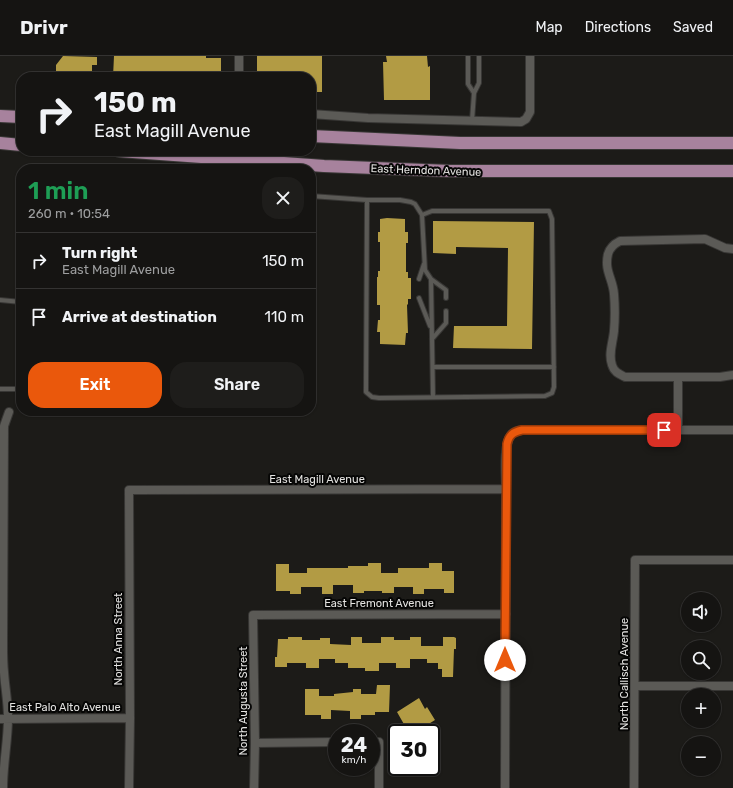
<!DOCTYPE html>
<html lang="en">
<head>
<meta charset="utf-8">
<style>
	:root { --surface:#151412; --page:#1e1d1b; --text:#f1f3f6; --muted:#9d9e9f; --line:#343332; --accent:#ea580c }
	body { margin:0; font-family:Rubik,sans-serif; background:var(--page); color:var(--text); height:100vh; display:flex; flex-direction:column; font-size:15px; white-space:nowrap }
	* { box-sizing:border-box; margin:0 }
	p { font-size:13px; color:var(--muted) }
	.icon { flex:none; width:22px; height:22px; fill:none; stroke:currentColor; stroke-width:2; stroke-linecap:round; stroke-linejoin:round }
	.map { position:relative; flex:1; overflow:hidden }
	.drawer { position:absolute; left:16px; top:108px; width:300px; height:252px; display:flex; flex-direction:column; background:var(--surface); border-radius:16px; box-shadow:0 1px 3px #0004,0 0 0 1px var(--line) }
	.drawer>* { flex:none }
	.top-card { position:absolute; left:16px; top:16px; width:300px; height:84px; border-radius:16px; box-shadow:0 1px 3px #0004,0 0 0 1px var(--line); background:#151412; color:var(--text); overflow:hidden }
	.fabs { position:absolute; left:681px; top:536px; display:grid; gap:8px }
	.fabs a { display:grid; place-items:center; width:40px; height:40px; border-radius:50%; background:var(--surface); box-shadow:0 1px 3px #0004,0 0 0 1px var(--line); font-size:20px }
	.speed { position:absolute; left:328px; top:668px; display:flex; gap:8px; font-size:20px; font-weight:700; text-align:center }
	.speed>* { display:grid; place-content:center; width:52px; height:52px; border-radius:50%; background:var(--surface); box-shadow:0 1px 3px #0004,0 0 0 1px var(--line); line-height:1 }
	.speed small { font-size:10px; font-weight:400 }
	.speed .limit { border:2px solid #111; border-radius:6px; background:#fff; color:#111 }
	.pin { position:absolute; display:grid; place-items:center; width:34px; height:34px; color:#fff; margin:-17px; border-radius:8px; box-shadow:0 2px 6px #0006 }
	.me { position:absolute; width:44px; margin:-22px; rotate:0deg; stroke-linejoin:round; filter:drop-shadow(0 0 3px #0008) }
	.turn { display:flex; align-items:center; gap:14px; height:84px; padding:0 12px; font-size:18px }
	.turn .icon { width:52px; height:52px; stroke-width:2.5 }
	.turn b { display:block; font-size:28px; line-height:34px }
	.round { display:grid; place-items:center; flex:none; width:42px; height:42px; border-radius:16px; background:var(--page) }
	.headline { display:flex; align-items:center; justify-content:space-between; height:68px; padding:0 12px }
	h1 { font-size:24px; font-weight:600; line-height:30px; color:#1e9e55 }
	.action { display:flex; gap:8px; margin-top:auto; padding:8px 12px }
	.action a { flex:1; height:46px; border-radius:16px; background:var(--accent); color:#fff; font-size:16px; font-weight:600; line-height:46px; text-align:center }
	.action a+a { background:var(--page); color:var(--text) }
	ul { padding:0; list-style:none }
	li { display:flex; align-items:center; gap:12px; height:56px; padding:0 12px; border-top:1px solid var(--line) }
	li div { flex:1 }
	li b { display:block; font-size:15px }
	li em { font-style:normal }
	header { display:flex; align-items:center; gap:24px; box-sizing:border-box; height:56px; padding:0 20px; background:var(--surface); border-bottom:1px solid var(--line) }
	header strong { font-size:19px }
	nav { display:flex; gap:22px; margin-inline-start:auto; font-size:14px }
	.map>svg:first-child { display:block }
	.building { fill:#b29b44 }
	.lines { fill:none; stroke-linecap:round; stroke-linejoin:round }
	.lane-casing { stroke:#383735; stroke-width:6 }
	.street-casing { stroke:#383735; stroke-width:10 }
	.primary-casing { stroke:#383735; stroke-width:14 }
	.lane { stroke:#5b5a56; stroke-width:4 }
	.street { stroke:#5b5a56; stroke-width:8 }
	.primary { stroke:#a7829d; stroke-width:12 }
	.route-casing { stroke:#983908; stroke-width:10 }
	.route { stroke:#ea580c; stroke-width:7 }
	.labels { text-anchor:middle; stroke-width:4; stroke-linejoin:round; paint-order:stroke }
	.street-label { font-size:11px; fill:#e4e3e1; stroke:#060605 }
</style>
</head>
<body>
<header>
<strong>Drivr</strong>
<nav><a>Map</a><a>Directions</a><a>Saved</a></nav>
</header>
<div class="map">
<svg width="733" height="732" viewBox="0 0 733 732">
	<rect width="100%" height="100%" fill="#1c1b18"/>
	<path class="building" d="M63,0L97,1V9H92V21H59V19H56V9Z
		M114,0H206V2H221V21H113Z
		M257,0H322V36H311V21H257Z
		M386,0H427L428,11L430,10V44H384L383,6H387Z
		M387,162L405,163V176H408V187H406V216H408V222H411V243H408V248L407,249L408,277H406L405,289L380,288V276H377L378,264H380V249H377V221H378V215H380V186H378V176H380V163Z
		M433,165L534,166L532,293L453,292L454,270H507L508,192L456,191V198L433,197Z
		M368,507H381V517H398V512H429V507H442V515H454V537H444V533H424V538H413V531H394V537H382V535H364V537H353V529H333V538H322V531H301V538H290V535H276V508H289V517H307V512H348V510H368Z
		M288,581H302V584H320V582H330V588L351,589V581H362V587H381V581H394V584H410V581H421V590H443V581H454L456,582V593H454L453,621H442V613H438V607H427V603H410V612H396V607H379V615H365V612H348V607H335V603H319V612H306V607H287V611H275V601H277L278,583H288Z
		M377,629H390L389,656H375V659H361V663H350V655L331,654V663H321V659H305V633H319V640H334V638L353,636V633H361V638H376Z
		M419,642L425,653L427,651L435,664L414,677H408L404,671L405,670L397,656Z"/>
	<g class="lines">
		<defs>
			<path id="lane" d="M468,0V28L474,37L479,27V0
				M472,65L474,37
				M311,140L367,144H400L411,146L415,148L422,159L425,214L431,223L433,341
				M367,144L366,336L372,341L379,342L545,340L552,337L554,331L552,163L549,155H432L422,159
				M419,223L424,208
				M431,223L446,234V242
				M419,242L430,270
				M0,244L21,246
				M432,283L446,267V255
				M433,311H554
				M0,333H21"/>
			<path id="street" d="M239,21V0
				M311,58L368,62L521,66L526,63L530,56V0
				M733,193L725,192L705,183L620,185C614,188 610,191 608,198C604,215 613,223 614,238C615,250 615,263 614,275C613,286 608,298 612,309C614,316 619,318 625,321H720L733,319
				M678,321V374
				M635,630H733
				M0,663L130,662
				M371,686H379V732
				M255,687L337,686
				M3,732C3,708 8,685 8,662C8,646 5,631 4,616C3,607 3,597 3,588L4,370L9,356
				M129,732L130,662L129,434L506,433
				M254,732L255,687L253,559L506,558
				M505,732L506,433C506,420 503,389 511,379C514,375 518,375 522,374H733
				M634,732L635,504H733"/>
			<path id="primary" d="M0,60L21,61
				M311,80L460,87H733
				M0,87L21,89
				M119,95L324,110L450,115H733"/>
		</defs>
		<use href="#lane" class="lane-casing"/>
		<use href="#street" class="street-casing"/>
		<use href="#primary" class="primary-casing"/>
		<use href="#lane" class="lane"/>
		<use href="#street" class="street"/>
		<use href="#primary" class="primary"/>
	</g>
	<g class="lines">
		<defs>
			<path id="route" d="M505,604L507,388C509,379 513,376 522,374H664"/>
		</defs>
		<use href="#route" class="route-casing"/>
		<use href="#route" class="route"/>
	</g>
	<g class="labels">
		<g class="street-label">
			<text transform="translate(426 114) rotate(2)" y="4">East Herndon Avenue</text>
			<text x="317" y="427">East Magill Avenue</text>
			<text x="379" y="551">East Fremont Avenue</text>
			<text transform="translate(118 583) rotate(-90)" y="4">North Anna Street</text>
			<text transform="translate(624 618) rotate(-90)" y="4">North Callisch Avenue</text>
			<text transform="translate(243 645) rotate(-90)" y="4">North Augusta Street</text>
			<text x="65" y="655">East Palo Alto Avenue</text>
		</g>
	</g>
</svg>
<div class="fabs">
<a><svg class="icon" aria-label="sound" viewBox="0 0 24 24"><path d="M4 9h4l5-4v14l-5-4H4zM17 9q2 3 0 6"/></svg></a>
<a><svg class="icon" aria-label="search" viewBox="0 0 24 24"><circle cx="10" cy="10" r="6"/><path d="M15 15l6 6"/></svg></a>
<a>+</a>
<a>−</a>
</div>
<div class="speed"><div>24<small>km/h</small></div><div class="limit">30</div></div>
<div class="pin" style="left:664px;top:374px;background:#d93025"><svg class="icon" aria-label="arrive" viewBox="0 0 24 24"><path d="M6 21V4h12l-3 4 3 4H6"/></svg></div>
<svg class="me" style="left:505px;top:604px" viewBox="-20 -20 40 40"><circle r="19" fill="#fff"/><path d="M0-13L10 11 0 6-10 11z" fill="#ea580c"/></svg>
<div class="top-card">
<div class="turn"><svg class="icon" aria-label="right" viewBox="0 0 24 24"><path d="M7 20v-9h11M14 6l5 5-5 5"/></svg><div><b>150 m</b>East Magill Avenue</div></div>
</div>
<section class="drawer">
<div class="headline"><div><h1>1 min</h1><p>260 m · 10:54</p></div><a class="round"><svg class="icon" aria-label="close" viewBox="0 0 24 24"><path d="M6 6l12 12M18 6L6 18"/></svg></a></div>
<ul>
<li><svg class="icon" aria-label="right" viewBox="0 0 24 24"><path d="M7 20v-9h11M14 6l5 5-5 5"/></svg><div><b>Turn right</b><p>East Magill Avenue</p></div><em>150 m</em></li>
<li><svg class="icon" aria-label="arrive" viewBox="0 0 24 24"><path d="M6 21V4h12l-3 4 3 4H6"/></svg><div><b>Arrive at destination</b></div><em>110 m</em></li>
</ul>
<div class="action"><a>Exit</a><a>Share</a></div>
</section>
</div>
</body>
</html>
